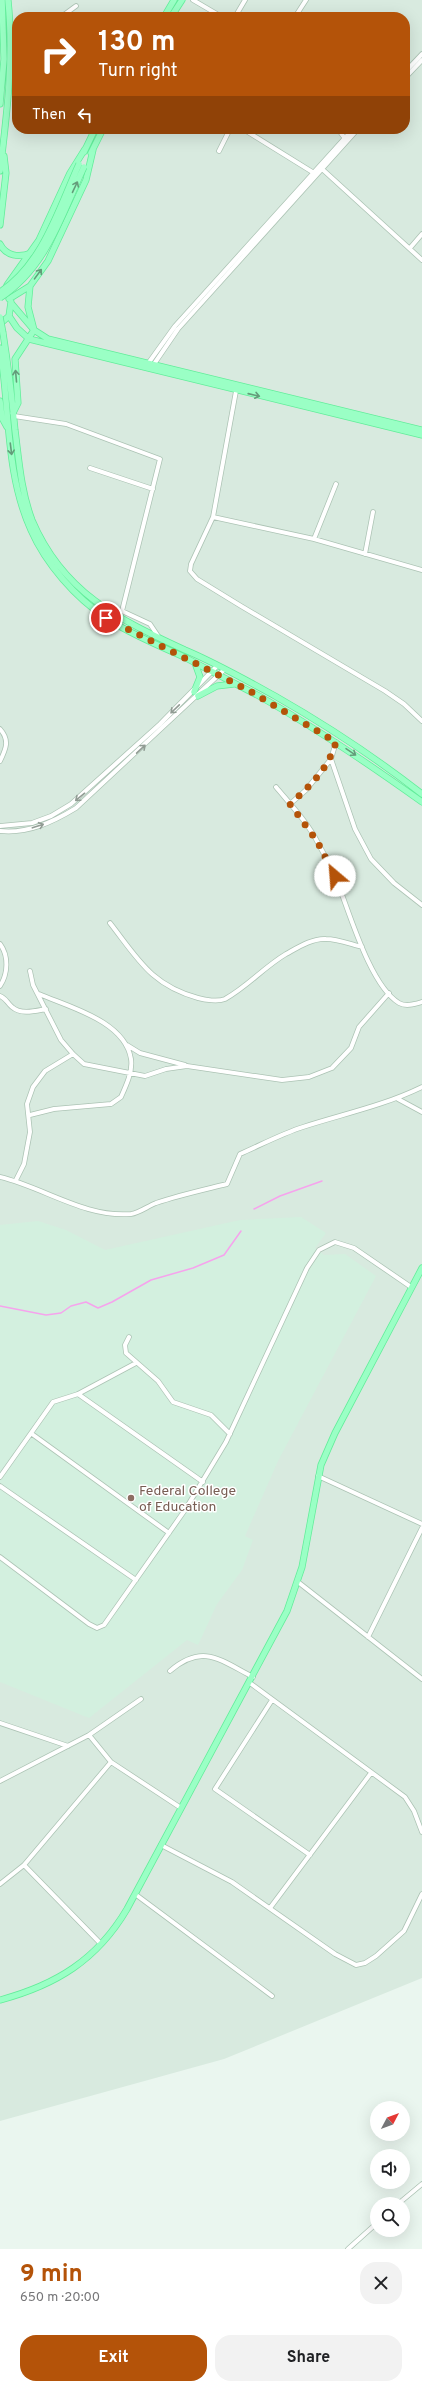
<!DOCTYPE html>
<html lang="en">
<head>
<meta charset="utf-8">
<style>
	:root { --surface:#fff; --page:#f2f2f2; --text:#202124; --muted:#757577; --accent:#b45309 }
	body { margin:0; font-family:Overpass,sans-serif; background:var(--page); color:var(--text); height:100vh; display:flex; flex-direction:column; font-size:15px; white-space:nowrap }
	* { box-sizing:border-box; margin:0 }
	p { font-size:13px; color:var(--muted) }
	.icon { flex:none; width:22px; height:22px; fill:none; stroke:currentColor; stroke-width:2; stroke-linecap:round; stroke-linejoin:round }
	.map { position:relative; height:2249px; overflow:hidden }
	.drawer { display:flex; flex-direction:column; background:var(--surface); flex:1 }
	.drawer>* { flex:none }
	.banner { position:absolute; left:12px; top:12px; width:398px; height:122px; border-radius:16px; box-shadow:0 4px 16px #0002; background:#b45309; color:#fff; overflow:hidden }
	.needle { width:26px; rotate:49deg }
	.buttons { position:absolute; left:370px; top:2101px; display:grid; gap:8px }
	.buttons a { display:grid; place-items:center; width:40px; height:40px; border-radius:50%; background:var(--surface); box-shadow:0 4px 16px #0002; font-size:20px }
	.pin { position:absolute; display:grid; place-items:center; width:34px; height:34px; color:#fff; margin:-17px; border:2px solid #fff; border-radius:50%; box-shadow:0 1px 4px #0007 }
	.me { position:absolute; width:44px; margin:-22px; rotate:333deg; stroke-linejoin:round; filter:drop-shadow(0 0 3px #0008) }
	.turn { display:flex; align-items:center; gap:14px; height:84px; padding:0 20px; font-size:18px }
	.turn .icon { width:52px; height:52px; stroke-width:2.5 }
	.turn b { display:block; font-size:28px; line-height:34px }
	.then { display:flex; align-items:center; height:38px; padding:0 20px; background:#0003; gap:8px; font-size:15px }
	.round { display:grid; place-items:center; flex:none; width:42px; height:42px; border-radius:16px; background:var(--page) }
	.head { display:flex; align-items:center; justify-content:space-between; height:68px; padding:0 20px }
	h1 { font-size:24px; font-weight:700; line-height:30px; color:var(--accent) }
	.primary-button { display:flex; gap:8px; margin-top:auto; padding:8px 20px }
	.primary-button a { flex:1; height:46px; border-radius:16px; background:var(--accent); color:#fff; font-size:16px; font-weight:700; line-height:46px; text-align:center }
	.primary-button a+a { background:var(--page); color:var(--text) }
	.map>svg:first-child { display:block }
	.residential { fill:#d8eadf; fill-rule:evenodd }
	.education { fill:#d3f0df }
	.lines { fill:none; stroke-linecap:round; stroke-linejoin:round }
	.stream { stroke:#f6a3ed; stroke-width:1.5 }
	.minor-casing { stroke:#acc3b4; stroke-width:5.5 }
	.major-casing { stroke:#62ed9a; stroke-width:7 }
	.minor { stroke:#fff; stroke-width:4 }
	.major { stroke:#9affc5; stroke-width:5.5 }
	.major-bridge-casing { stroke:#62ed9a; stroke-width:7; stroke-linecap:butt }
	.major-bridge { stroke:#9affc5; stroke-width:5.5 }
	.oneway { stroke:#649c7a }
	.oneway2 { stroke:#919c94 }
	.route { stroke:#b45309; stroke-width:7; stroke-dasharray:0 12.6 }
	.education-dot { fill:#8d6e63; stroke:#fff; stroke-width:1.5 }
	.labels { text-anchor:middle; stroke-width:3; stroke-linejoin:round; paint-order:stroke }
	.education-label { font-size:14px; fill:#785e54; stroke:#fff; text-anchor:start }
</style>
</head>
<body>
<div class="map">
<svg width="422" height="2249" viewBox="0 0 422 2249">
	<rect width="100%" height="100%" fill="#eaf6ef"/>
	<path class="residential" d="M0,0H422V1978L224,2059L0,2121ZM17,17H405V129H17Z"/>
	<path class="education" d="M301,1217L326,1233L315,1248L324,1255L345,1254L376,1276L278,1461L245,1536L253,1540L242,1570L217,1604L198,1645L187,1640L89,1718L0,1682V1225L38,1221L66,1230L105,1250L240,1220Z"/>
	<g class="lines">
		<path class="stream" d="M254,1209L280,1196L322,1181
			M0,1306L46,1315L61,1313L71,1306L86,1302L98,1308L112,1302L151,1280L193,1268L224,1255L241,1231"/>
		<defs>
			<path id="minor" d="M193,0L222,17
				M61,17L76,6
				M235,17L245,0
				M295,17L306,0
				M11,43L17,41
				M405,72L422,54
				M405,78L422,60
				M243,129L314,173
				M338,129L346,140
				M219,151L230,129
				M321,168L422,260
				M410,248L422,234
				M147,365L175,326L353,129
				M152,367L178,329L358,129
				M236,391L213,517L191,564L190,571L197,579L241,606L385,691L404,704L422,721
				M14,416L66,424L160,459L122,611L150,624L158,636
				M90,468L153,489
				M213,517L314,539L422,570
				M314,539L336,484
				M365,554L373,512
				M0,729C10,740 6,749 0,761
				M336,742L331,759L355,829L371,859L394,883L422,905
				M276,787C291,805 308,823 318,843C324,854 330,865 335,876C348,907 369,985 399,1003C406,1007 415,1004 422,1002
				M290,804L306,790L331,759
				M0,826L32,823L51,816L71,804L160,724L217,666
				M0,831C28,834 53,822 76,808L225,669
				M110,923C138,959 151,985 198,998C205,1000 218,1002 225,999C247,987 264,967 286,954C297,948 312,938 326,939C337,939 350,944 362,947
				M0,944C9,956 8,974 0,986
				M30,971L33,985L61,1040L73,1054L84,1064L145,1076L166,1069L187,1066L282,1080L309,1077L332,1068L351,1048L359,1027L389,993
				M0,996C6,998 7,1003 12,1007C21,1015 35,1011 46,1009
				M127,1045L140,1053L185,1065
				M398,1099L422,1112
				M30,1115L54,1109L111,1104L121,1097C126,1086 133,1071 131,1059C125,1021 69,1007 39,994
				M0,1177C43,1187 85,1218 131,1214C139,1213 148,1206 156,1203C180,1195 203,1190 227,1184L240,1154C261,1145 281,1134 303,1127C343,1114 383,1106 422,1087
				M16,1180L24,1164L30,1132L27,1104L33,1087L45,1071L73,1054
				M129,1337L125,1345L126,1353L158,1381L173,1402L211,1415L230,1434
				M78,1394L203,1482
				M32,1434L169,1533
				M318,1476L422,1524
				M0,1477L53,1402L78,1394L136,1363
				M0,1486L136,1580
				M0,1557L89,1624L97,1628L104,1625L185,1510L226,1442L307,1268L319,1250L335,1242L354,1248L411,1287
				M298,1582L422,1679
				M368,1637L422,1528
				M170,1671C203,1643 220,1660 253,1677
				M250,1683L405,1797L414,1811L422,1832
				M272,1700L215,1789L310,1855
				M0,1723L68,1746
				M89,1735L141,1699
				M0,1781L89,1735L111,1762L181,1808
				M161,1845L232,1882L335,1954L356,1965L365,1963L376,1956L404,1931L422,1894
				M24,1865L101,1944
				M0,1884L24,1865L111,1762
				M135,1894L272,1996
				M270,1908L371,1773
				M398,2204L422,2184
				M348,2249L377,2223"/>
			<path id="major" d="M164,17L174,0
				M171,17L182,0
				M0,104L4,59L2,0
				M84,152L95,129
				M91,153L103,129
				M0,171C7,114 14,57 8,0
				M0,225L6,173L4,156
				M0,244C6,256 19,258 31,253
				M7,285L39,240L70,173L85,149
				M9,299L30,286L48,261L86,180L93,150
				M11,303L34,330L48,339L422,430
				M9,316L17,328L29,339L422,435
				M0,324L9,316L11,302
				M3,333C8,365 12,398 15,430C19,461 21,491 32,520C63,593 118,619 185,650C216,663 246,680 275,696C326,725 376,758 422,794
				M0,348C10,408 5,473 31,530C46,564 75,597 106,618C130,634 158,645 184,657C209,670 234,683 259,696C316,728 369,764 422,802
				M0,401L2,418L7,427
				M13,413L18,403L15,359L34,330L28,307L30,286
				M194,692L200,677L195,663
				M198,696L217,686L234,684
				M0,2000C56,1985 97,1960 127,1909L287,1611L302,1567L321,1465L335,1433L422,1268"/>
		</defs>
		<use href="#minor" class="minor-casing"/>
		<use href="#major" class="major-casing"/>
		<use href="#minor" class="minor"/>
		<use href="#major" class="major"/>
		<defs>
			<path id="major-bridge" d="M0,292C43,264 59,208 79,164
				M0,298C47,267 61,216 84,167
				M0,317L3,333"/>
		</defs>
		<use href="#major-bridge" class="major-bridge-casing"/>
		<use href="#major-bridge" class="major-bridge"/>
	</g>
	<defs><path id="oneway-shaft" d="M-6 0H5M1.5-3L5.5 0L1.5 3" fill="none" stroke-width="1.6" stroke-linecap="round" stroke-linejoin="round"/></defs>
	<g class="oneway">
		<use href="#oneway-shaft" transform="translate(75 187) rotate(-65)"/>
		<use href="#oneway-shaft" transform="translate(38 274) rotate(-54)"/>
		<use href="#oneway-shaft" transform="translate(16 376) rotate(-95)"/>
		<use href="#oneway-shaft" transform="translate(254 395) rotate(13)"/>
		<use href="#oneway-shaft" transform="translate(11 449) rotate(83)"/>
		<use href="#oneway-shaft" transform="translate(351 752) rotate(34)"/>
	</g>
	<g class="oneway2">
		<use href="#oneway-shaft" transform="translate(175 709) rotate(136)"/>
		<use href="#oneway-shaft" transform="translate(141 749) rotate(-43)"/>
		<use href="#oneway-shaft" transform="translate(80 797) rotate(141)"/>
		<use href="#oneway-shaft" transform="translate(38 826) rotate(-18)"/>
	</g>
	<g class="lines">
		<path class="route" d="M106,618L248,690L336,742C328,769 311,785 290,804L317,841L335,876"/>
	</g>
	<circle class="education-dot" cx="131" cy="1498" r="4"/>
	<g class="labels">
		<g class="education-label">
			<text x="139" y="1495">Federal College<tspan x="139" dy="16">of Education</tspan></text>
		</g>
	</g>
</svg>
<div class="buttons">
<a><svg class="needle" viewBox="-14 -14 28 28"><path d="M0-13l5 13h-10z" fill="#e53935"/><path d="M0 13l5-13h-10z" fill="#757577"/></svg></a>
<a><svg class="icon" aria-label="sound" viewBox="0 0 24 24"><path d="M4 9h4l5-4v14l-5-4H4zM17 9q2 3 0 6"/></svg></a>
<a><svg class="icon" aria-label="search" viewBox="0 0 24 24"><circle cx="10" cy="10" r="6"/><path d="M15 15l6 6"/></svg></a>
</div>
<div class="pin" style="left:106px;top:618px;background:#d93025"><svg class="icon" aria-label="arrive" viewBox="0 0 24 24"><path d="M6 21V4h12l-3 4 3 4H6"/></svg></div>
<svg class="me" style="left:335px;top:876px" viewBox="-20 -20 40 40"><circle r="19" fill="#fff"/><path d="M0-13L10 11 0 6-10 11z" fill="#b45309"/></svg>
<div class="banner">
<div class="turn"><svg class="icon" aria-label="right" viewBox="0 0 24 24"><path d="M7 20v-9h11M14 6l5 5-5 5"/></svg><div><b>130 m</b>Turn right</div></div>
<div class="then">Then<svg class="icon" aria-label="left" viewBox="0 0 24 24"><path d="M17 20v-9H6M10 6l-5 5 5 5"/></svg></div>
</div>
</div>
<section class="drawer">
<div class="head"><div><h1>9 min</h1><p>650 m · 20:00</p></div><a class="round"><svg class="icon" aria-label="close" viewBox="0 0 24 24"><path d="M6 6l12 12M18 6L6 18"/></svg></a></div>
<div class="primary-button"><a>Exit</a><a>Share</a></div>
</section>
</body>
</html>
